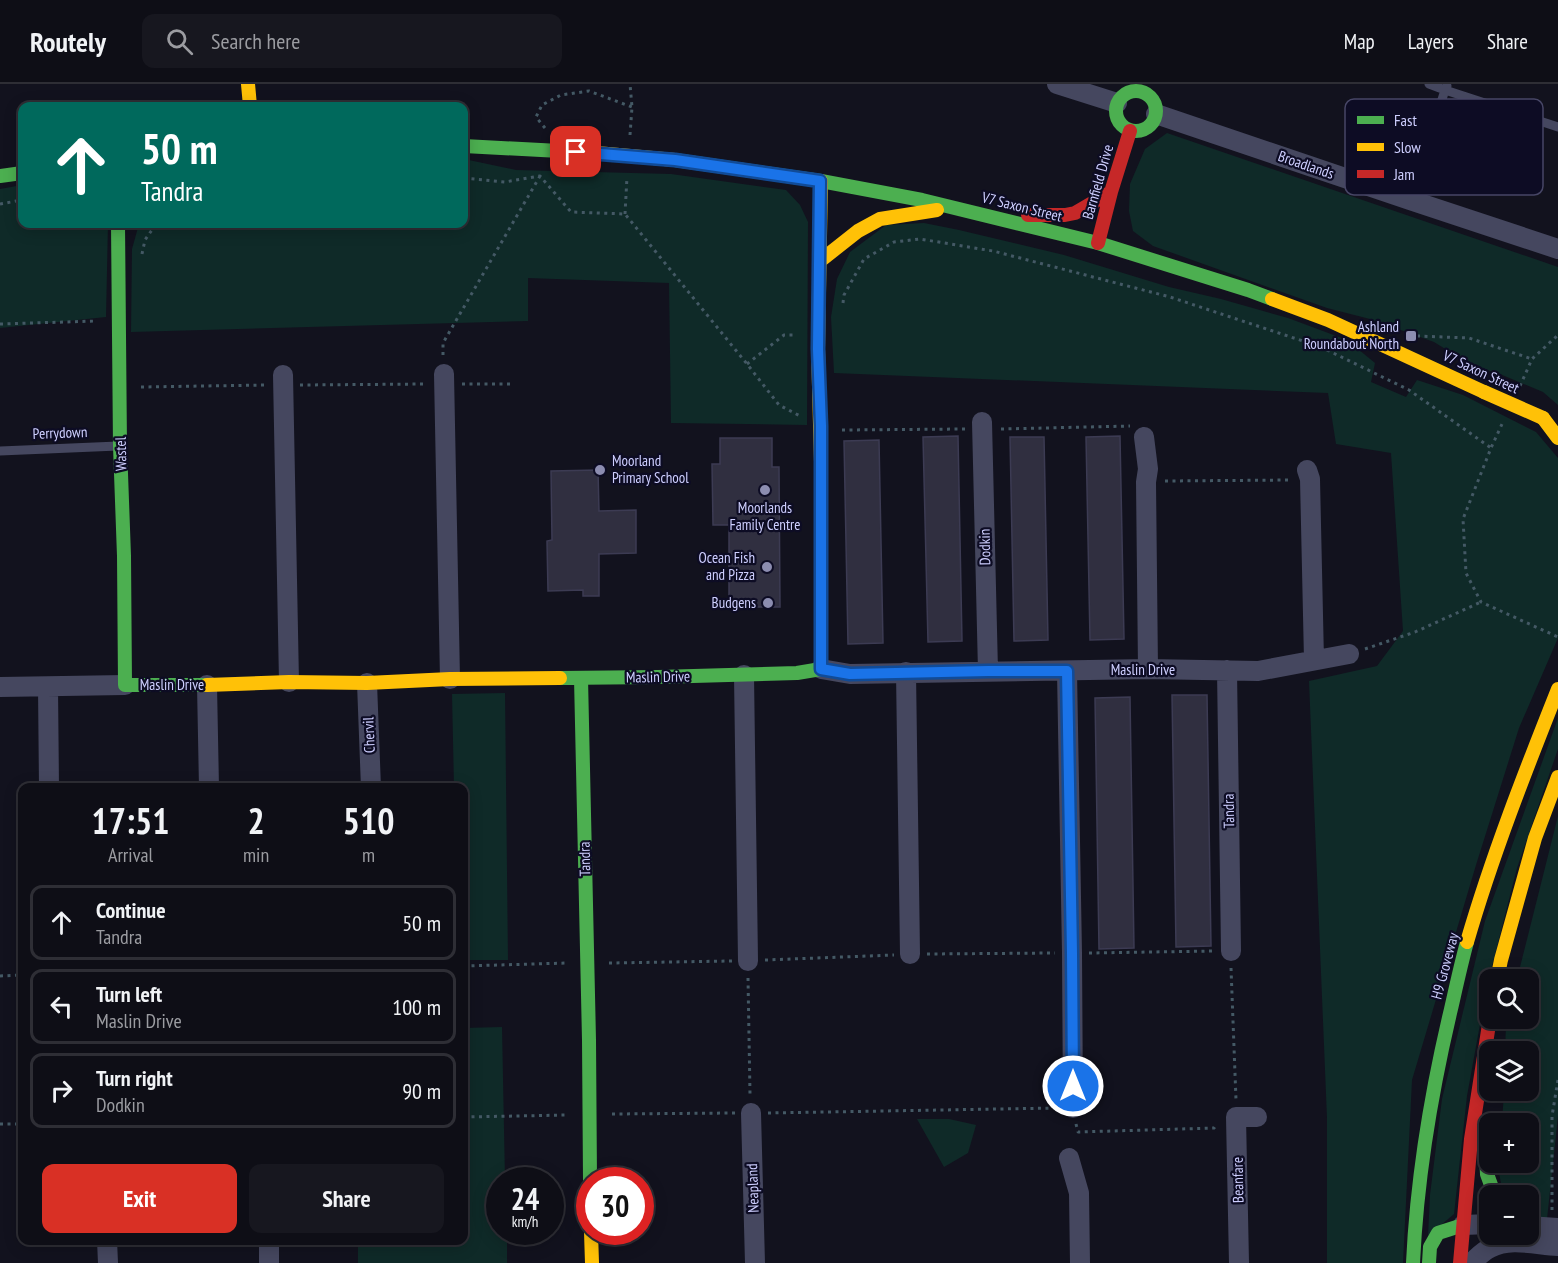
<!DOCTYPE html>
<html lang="en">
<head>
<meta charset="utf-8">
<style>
	:root { --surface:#0e0e16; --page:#17171f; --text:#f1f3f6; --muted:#9b9ca1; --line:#2e2e35; --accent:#d93025 }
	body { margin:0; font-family:"PT Sans Narrow",sans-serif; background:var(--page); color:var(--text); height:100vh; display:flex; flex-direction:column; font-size:22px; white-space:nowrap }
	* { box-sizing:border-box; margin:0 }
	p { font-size:20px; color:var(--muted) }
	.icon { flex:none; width:33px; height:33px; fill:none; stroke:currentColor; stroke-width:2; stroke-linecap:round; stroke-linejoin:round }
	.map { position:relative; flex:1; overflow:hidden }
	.details { position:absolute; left:18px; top:699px; width:450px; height:462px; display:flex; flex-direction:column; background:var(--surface); border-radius:12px; box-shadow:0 3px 15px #0003,0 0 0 2px var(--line) }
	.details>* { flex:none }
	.top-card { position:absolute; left:18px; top:18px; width:450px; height:126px; border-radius:12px; box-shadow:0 3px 15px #0003,0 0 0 2px var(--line); background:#00695c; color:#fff; overflow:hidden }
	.buttons { position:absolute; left:1479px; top:885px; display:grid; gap:12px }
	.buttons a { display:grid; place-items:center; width:60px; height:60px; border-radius:12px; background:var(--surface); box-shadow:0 3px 15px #0003,0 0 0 2px var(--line); font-size:30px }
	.speed { position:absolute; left:486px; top:1083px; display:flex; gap:12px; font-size:30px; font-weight:700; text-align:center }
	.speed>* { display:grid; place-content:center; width:78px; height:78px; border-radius:50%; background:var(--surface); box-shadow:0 3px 15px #0003,0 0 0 2px var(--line); line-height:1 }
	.speed small { font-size:15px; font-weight:400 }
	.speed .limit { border:9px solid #d22; background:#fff; color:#111 }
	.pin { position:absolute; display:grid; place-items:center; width:51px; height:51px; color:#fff; margin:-26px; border-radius:12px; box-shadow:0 3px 9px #0006 }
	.me { position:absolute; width:66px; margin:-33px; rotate:0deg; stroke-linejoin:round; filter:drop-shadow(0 0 4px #0008) }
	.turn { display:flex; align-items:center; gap:21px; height:126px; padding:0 24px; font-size:27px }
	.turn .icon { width:78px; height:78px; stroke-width:2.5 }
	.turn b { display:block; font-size:42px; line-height:51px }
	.eta { display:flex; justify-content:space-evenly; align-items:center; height:102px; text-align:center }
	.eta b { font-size:36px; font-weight:700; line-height:42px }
	.primary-button { display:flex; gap:12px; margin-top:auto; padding:12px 24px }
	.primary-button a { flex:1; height:69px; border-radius:12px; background:var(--accent); color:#fff; font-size:24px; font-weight:700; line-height:69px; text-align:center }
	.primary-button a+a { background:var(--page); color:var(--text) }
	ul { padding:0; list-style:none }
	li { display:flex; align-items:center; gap:18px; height:75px; margin:0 12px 9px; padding:0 12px; border:3px solid var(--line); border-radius:12px }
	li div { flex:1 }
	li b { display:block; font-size:22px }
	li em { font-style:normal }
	header { display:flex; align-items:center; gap:36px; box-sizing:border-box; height:84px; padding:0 30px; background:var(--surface); border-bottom:2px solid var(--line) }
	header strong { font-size:28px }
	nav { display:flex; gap:33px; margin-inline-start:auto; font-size:21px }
	.search { width:420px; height:54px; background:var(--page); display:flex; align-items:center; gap:15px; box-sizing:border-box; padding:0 21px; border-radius:12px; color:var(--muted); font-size:22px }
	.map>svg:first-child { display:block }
	.green { fill:#0f2a28 }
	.building { fill:#302f40; stroke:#3c3b53; stroke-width:1.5 }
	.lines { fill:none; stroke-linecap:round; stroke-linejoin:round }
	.path { stroke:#445965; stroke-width:3; stroke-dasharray:3 4.5; stroke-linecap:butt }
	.lane { stroke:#45475f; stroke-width:9 }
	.street { stroke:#45475f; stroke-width:20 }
	.fast { stroke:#4caf50; stroke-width:14 }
	.slow { stroke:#ffc107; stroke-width:14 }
	.jam { stroke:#c62828; stroke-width:14 }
	.slow-bridge { stroke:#ffc107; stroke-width:14 }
	.route-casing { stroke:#114b97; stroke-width:15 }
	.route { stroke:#1a73e8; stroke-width:10 }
	.poi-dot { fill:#8c8db0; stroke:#0d0c24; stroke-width:2 }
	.labels { text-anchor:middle; stroke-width:4.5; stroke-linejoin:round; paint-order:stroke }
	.street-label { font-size:15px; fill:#cecfff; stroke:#0d0c24 }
	.poi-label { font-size:15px; fill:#cecfff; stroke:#0d0c24; text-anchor:end }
	.key { fill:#0d0c24; stroke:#474666; stroke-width:1.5 }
	.key-label { font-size:16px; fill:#cecfff }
</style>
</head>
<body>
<header>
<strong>Routely</strong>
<div class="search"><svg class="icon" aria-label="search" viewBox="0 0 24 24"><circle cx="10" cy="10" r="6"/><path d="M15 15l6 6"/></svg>Search here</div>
<nav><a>Map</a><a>Layers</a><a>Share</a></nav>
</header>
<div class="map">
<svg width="1558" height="1179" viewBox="0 0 1558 1179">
	<rect width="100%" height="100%" fill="#12121e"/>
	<path class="green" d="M1167,49L1558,183V321L1543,308L1500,290L1473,282L1434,258L1370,235L1327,224L1153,162L1133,147L1129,127L1130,100L1145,65Z
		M464,75L516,86L671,90L786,106L800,121L808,138L807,341L671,339L669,199L528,194V237L131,248L132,165L139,140H464Z
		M22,101V140H108L106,233L0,244V105Z
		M924,139L959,146L1064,171L1169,203L1221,215L1288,234L1347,256L1375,279L1371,298L1406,313L1417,296L1463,311L1536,348L1558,374V554L1519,644L1476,781L1412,996L1403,1179H1327V1034L1309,597L1377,582L1403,547L1391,369L1336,360L1328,309L834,289L831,233L837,195L850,168L886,141Z
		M505,609L508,876H464V704L454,703L452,610Z
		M1558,634V665L1517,784L1487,902L1467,1012L1454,1130L1428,1152L1430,1111L1442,1015L1485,837Z
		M1558,732V1032L1547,1135L1529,1131L1528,1112L1509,1111L1502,1104L1497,1079L1528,1078V1040L1502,1039L1504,1007L1528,1006V968L1505,967L1506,941L1508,935L1528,934V896L1517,895Z
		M502,943L505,1096H500V1148H507V1179H358V1157L464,1156V944Z
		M917,1035H949L976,1041L968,1069L944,1083Z"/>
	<path class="building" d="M958,352L962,557L928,558L923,353Z
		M1120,352L1124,555L1090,556L1086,353Z
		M1010,353H1044L1048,556L1014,557Z
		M720,354H772V383H779L780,523H729V441H713L712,380H720Z
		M879,356L883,559L848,560L844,357Z
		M598,386L599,427L636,426V469L599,470V512H583V506L548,507L547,457L552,456L551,387Z
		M1172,611H1207L1211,862L1176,863Z
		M1130,613L1134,864L1099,865L1095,614Z"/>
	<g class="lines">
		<path class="path" d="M545,44L536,33L542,21L561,11L589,7L632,23
			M630,51L632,23L630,0
			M464,94L505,98L540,92L571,128L625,130L747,280L779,321L800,332
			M0,120L22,116
			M625,130L627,93
			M91,140L95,146
			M142,170L145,156L156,140
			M843,219L844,211L864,175L894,158L920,155L993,167L1170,213L1321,263L1409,306L1491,364
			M0,240L97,237
			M1417,252L1469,254L1532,275
			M443,271V259L540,92
			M747,280L784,251H795
			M462,300H513
			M300,301L425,300
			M1520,302L1532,275L1558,251
			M141,303L266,301
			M1502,340L1491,364L1463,435L1466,489L1481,518L1558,553
			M1001,345L1130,342
			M842,346L965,345
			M1165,397L1291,396
			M1365,565L1415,548L1481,518
			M1089,869L1214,867
			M927,870L1055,869
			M765,876L894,871
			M609,879L732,877
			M464,882L567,879
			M1231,884L1236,1016
			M0,892L22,891
			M748,894L750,1010
			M768,1029L1056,1024
			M612,1030L735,1029
			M464,1033L567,1031
			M0,1040H22
			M1076,1040L1078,1048L1214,1044L1217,1040
			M1552,1126V1032L1558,996"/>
		<path class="lane" d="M1447,2L1445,6L1558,43
			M1410,116L1445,6L1429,0
			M0,367L118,362"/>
		<path class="street" d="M1057,0L1117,19
			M1156,30L1410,116L1558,165
			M444,290L450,595
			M283,291L289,598
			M982,338L988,587
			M1144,353L1148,385L1146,398L1148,585
			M1307,386L1310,395L1314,576
			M821,585L850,590L1148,585L1258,587L1349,570
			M1227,586L1231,867
			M1067,587L1072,869L1073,1024
			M906,588L910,870
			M744,591L748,877
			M367,599L371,704
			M207,601L209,704
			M0,603L125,601
			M48,603L49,704
			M751,1029L755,1179
			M1069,1074L1079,1109L1080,1179
			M1463,1141L1490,1140
			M1528,1142L1558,1144
			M107,1156L108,1179
			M269,1156V1179
			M1239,1179L1236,1033H1257
			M1471,1179C1477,1174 1483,1167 1490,1164C1510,1153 1536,1161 1558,1162"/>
		<path class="fast" d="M1116 27a20 20 0 1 1 40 0a20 20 0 1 1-40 0Z
			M464,62L597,69
			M675,76L821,97L922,116L1098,159L1248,206L1272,215
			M0,92L22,89
			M118,140L120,362L124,472L125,601H207
			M560,594L658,593L797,589L821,585V378
			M581,594L589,956L590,1096
			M1485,1053L1487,1090L1495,1112
			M1413,1179C1417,1093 1431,1009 1451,925C1456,903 1461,880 1467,858
			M1429,1179L1430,1163L1438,1149L1463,1141"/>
		<path class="slow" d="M248,0L250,22
			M821,97L818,265L821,378
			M820,177L858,147L880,135L937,126
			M1272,215L1328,236L1484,308
			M1543,334L1558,354
			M207,601L289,598L367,599L450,595L560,594
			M1467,858C1492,772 1525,688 1558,605
			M1497,896L1501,876L1535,754L1558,693
			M591,1148L592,1179"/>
		<path class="jam" d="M1028,131H1065L1075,129L1111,108
			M1098,159L1111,108L1130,47
			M1460,1179L1471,1055L1490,934"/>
		<path class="slow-bridge" d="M597,69L675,76
			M1484,308L1543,334"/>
	</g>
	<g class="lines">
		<defs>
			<path id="route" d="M576,68L675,76L820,97L818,265L821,342V585L850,590L988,587H1067L1072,869L1073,1002"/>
		</defs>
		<use href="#route" class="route-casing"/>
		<use href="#route" class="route"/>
	</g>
	<g class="poi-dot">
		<rect x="1405" y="246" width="12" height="12" rx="3"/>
		<circle cx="600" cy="386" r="6"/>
		<circle cx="765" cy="406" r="6"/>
		<circle cx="767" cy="483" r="6"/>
		<circle cx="768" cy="519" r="6"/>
	</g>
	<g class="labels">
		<g class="street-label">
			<text transform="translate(1306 81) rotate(19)" y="5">Broadlands</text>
			<text transform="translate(1098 98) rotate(-74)" y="5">Barnfield Drive</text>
			<text transform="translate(1022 123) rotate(14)" y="5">V7 Saxon Street</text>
			<text transform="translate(1481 288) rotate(25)" y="5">V7 Saxon Street</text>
			<text transform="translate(60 349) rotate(-2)" y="5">Perrydown</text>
			<text transform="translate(121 370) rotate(-91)" y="5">Wastel</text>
			<text transform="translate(985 463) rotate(-91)" y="5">Dodkin</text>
			<text x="1143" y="591">Maslin Drive</text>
			<text transform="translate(658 593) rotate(-1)" y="5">Maslin Drive</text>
			<text x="172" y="606">Maslin Drive</text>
			<text transform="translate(369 651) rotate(-92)" y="5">Chervil</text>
			<text transform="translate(1229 727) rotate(-91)" y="5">Tandra</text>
			<text transform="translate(585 775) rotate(-91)" y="5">Tandra</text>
			<text transform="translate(1445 882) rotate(-75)" y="5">H9 Groveway</text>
			<text transform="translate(1238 1096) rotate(-91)" y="5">Beanfare</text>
			<text transform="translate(753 1104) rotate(-92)" y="5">Neapland</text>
		</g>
		<g class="poi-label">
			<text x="1399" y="248">Ashland<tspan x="1399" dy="17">Roundabout North</tspan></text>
			<text x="612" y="382" text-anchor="start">Moorland<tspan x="612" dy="17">Primary School</tspan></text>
			<text x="765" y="429" text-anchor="middle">Moorlands<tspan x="765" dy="17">Family Centre</tspan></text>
			<text x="755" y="479">Ocean Fish<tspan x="755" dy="17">and Pizza</tspan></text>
			<text x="756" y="524">Budgens</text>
		</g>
	</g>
	<rect x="1345" y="15" width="198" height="96" rx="9" class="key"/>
	<rect x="1357" y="32" width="27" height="8" fill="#4caf50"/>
	<rect x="1357" y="59" width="27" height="8" fill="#ffc107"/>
	<rect x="1357" y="86" width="27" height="8" fill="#c62828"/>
	<g class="key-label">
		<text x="1394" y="42">Fast</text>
		<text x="1394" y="69">Slow</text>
		<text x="1394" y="96">Jam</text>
	</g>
</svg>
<div class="buttons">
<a><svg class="icon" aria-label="search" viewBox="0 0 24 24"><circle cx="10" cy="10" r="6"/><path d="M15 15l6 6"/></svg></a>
<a><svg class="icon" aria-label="layers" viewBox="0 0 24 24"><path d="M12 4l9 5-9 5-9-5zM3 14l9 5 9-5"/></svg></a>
<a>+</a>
<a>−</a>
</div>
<div class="speed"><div>24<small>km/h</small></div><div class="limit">30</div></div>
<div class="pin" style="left:576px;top:68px;background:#d93025"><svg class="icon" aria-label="arrive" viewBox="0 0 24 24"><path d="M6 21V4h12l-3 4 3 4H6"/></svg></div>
<svg class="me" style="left:1073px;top:1002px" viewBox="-20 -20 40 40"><circle r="17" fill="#1a73e8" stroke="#fff" stroke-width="3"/><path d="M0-11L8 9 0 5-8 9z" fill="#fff"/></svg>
<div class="top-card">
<div class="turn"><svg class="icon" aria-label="ahead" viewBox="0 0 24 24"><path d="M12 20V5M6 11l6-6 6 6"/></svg><div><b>50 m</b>Tandra</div></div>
</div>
<section class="details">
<div class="eta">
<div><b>17:51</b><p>Arrival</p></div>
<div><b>2</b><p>min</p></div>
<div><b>510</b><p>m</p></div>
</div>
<ul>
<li><svg class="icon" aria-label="ahead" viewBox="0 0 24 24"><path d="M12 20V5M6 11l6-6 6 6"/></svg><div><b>Continue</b><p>Tandra</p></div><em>50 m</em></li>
<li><svg class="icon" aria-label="left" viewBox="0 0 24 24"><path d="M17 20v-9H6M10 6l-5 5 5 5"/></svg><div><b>Turn left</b><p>Maslin Drive</p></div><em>100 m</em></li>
<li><svg class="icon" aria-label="right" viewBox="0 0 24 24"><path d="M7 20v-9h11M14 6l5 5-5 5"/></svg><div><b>Turn right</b><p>Dodkin</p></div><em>90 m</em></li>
</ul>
<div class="primary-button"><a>Exit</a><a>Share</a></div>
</section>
</div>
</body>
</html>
